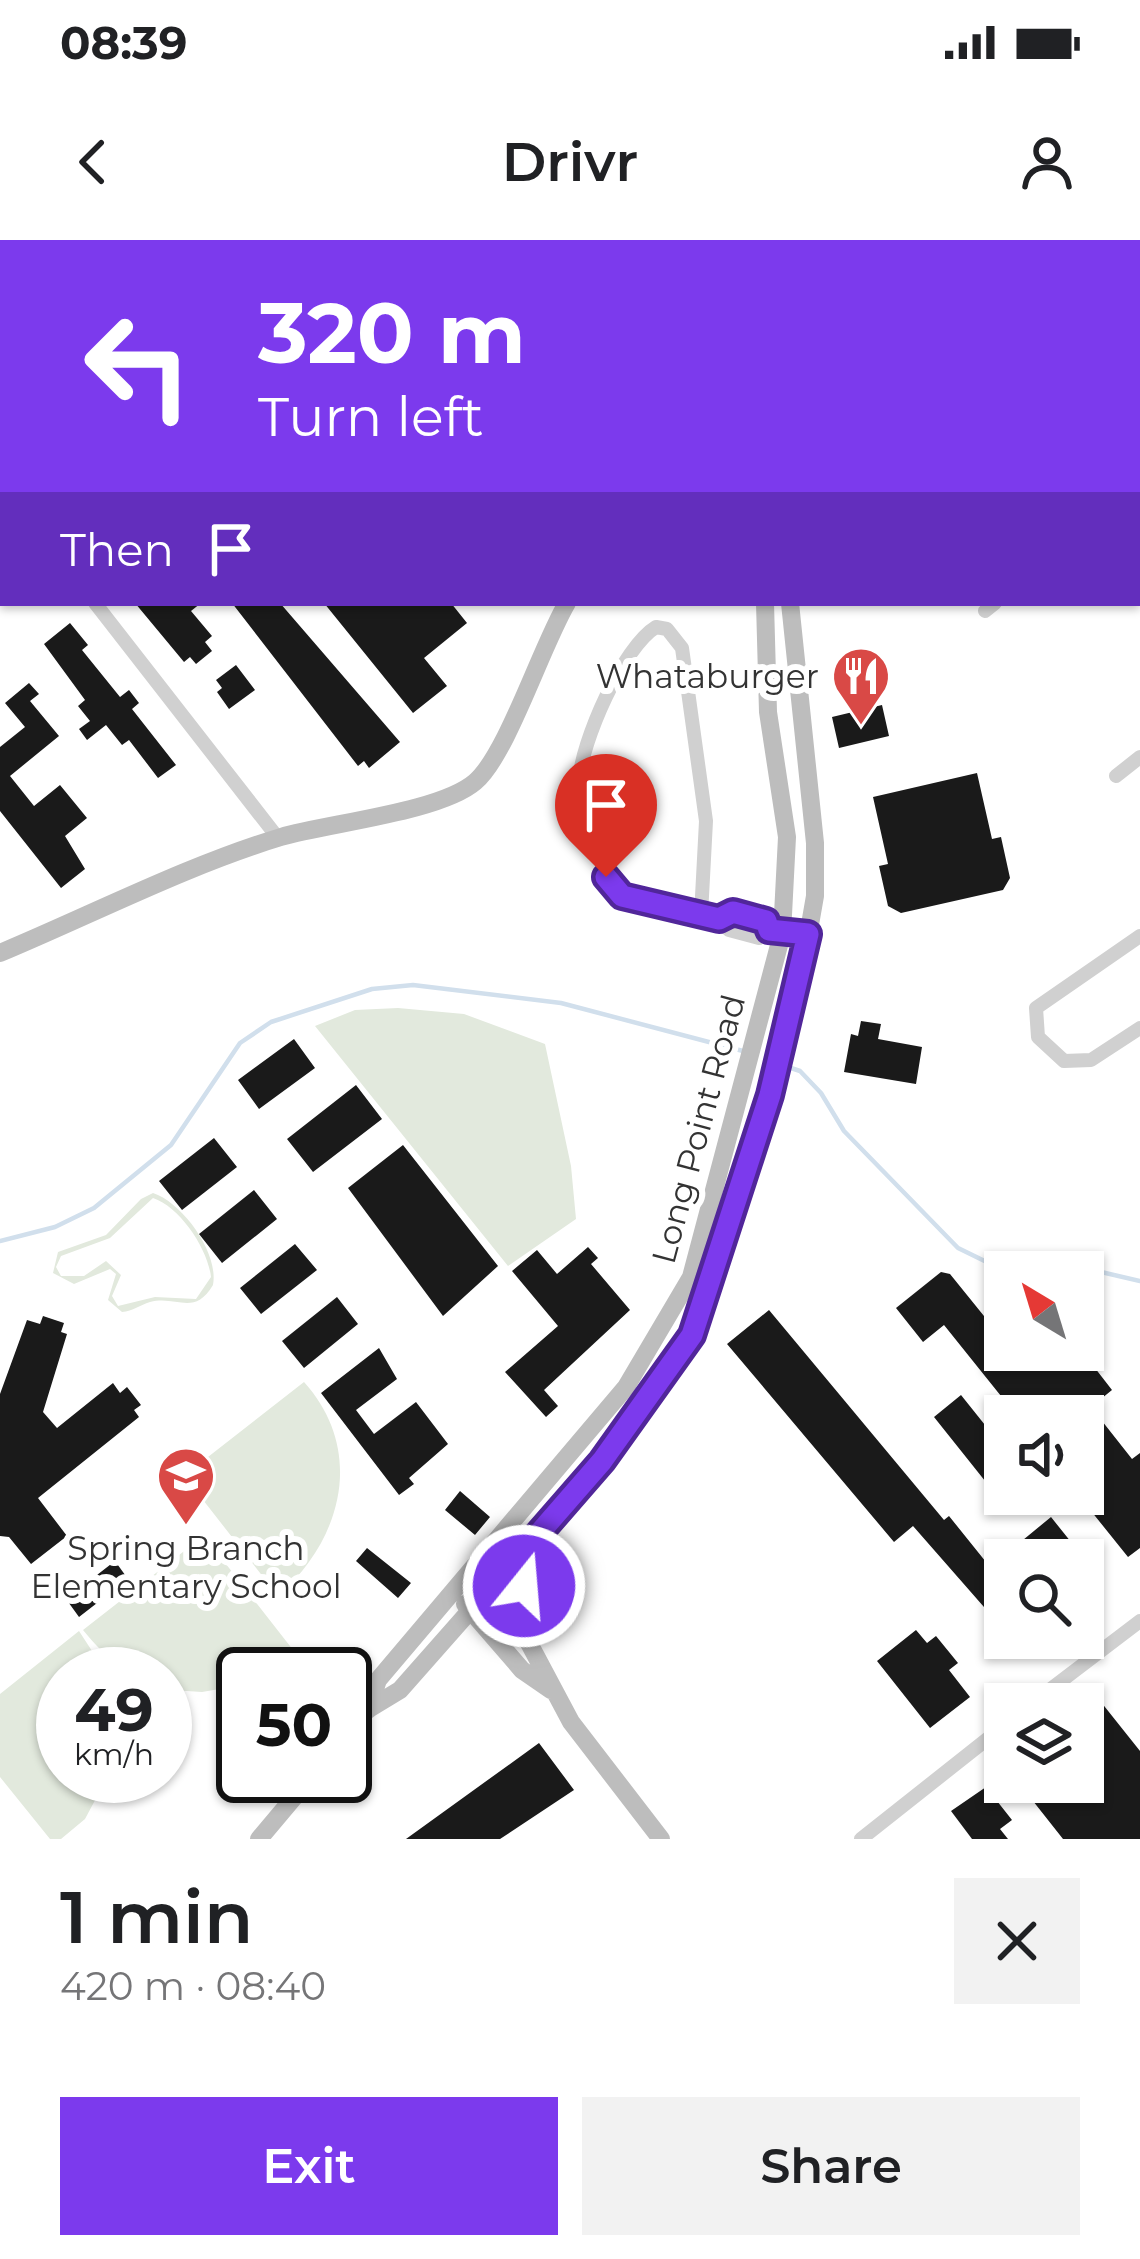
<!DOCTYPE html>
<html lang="en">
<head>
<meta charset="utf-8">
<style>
	:root { --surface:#fff; --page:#f2f2f2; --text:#202124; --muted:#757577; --accent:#7c3aed }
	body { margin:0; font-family:Montserrat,sans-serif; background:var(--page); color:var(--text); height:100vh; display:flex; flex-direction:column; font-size:45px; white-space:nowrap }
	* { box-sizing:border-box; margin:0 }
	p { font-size:39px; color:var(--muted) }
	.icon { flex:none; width:66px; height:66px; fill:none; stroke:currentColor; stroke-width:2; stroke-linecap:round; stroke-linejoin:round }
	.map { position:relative; height:1599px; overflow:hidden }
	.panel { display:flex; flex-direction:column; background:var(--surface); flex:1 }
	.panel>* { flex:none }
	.guide { position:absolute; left:0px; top:0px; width:1140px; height:366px; box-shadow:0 3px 9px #0004; background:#7c3aed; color:#fff; overflow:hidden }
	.needle { width:78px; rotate:322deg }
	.buttons { position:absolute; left:984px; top:1011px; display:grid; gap:24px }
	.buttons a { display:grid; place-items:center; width:120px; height:120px; border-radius:0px; background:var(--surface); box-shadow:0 3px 9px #0004; font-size:60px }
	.speed { position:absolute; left:36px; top:1407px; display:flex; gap:24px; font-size:60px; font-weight:700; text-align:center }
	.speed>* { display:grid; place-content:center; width:156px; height:156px; border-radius:50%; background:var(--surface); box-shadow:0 3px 9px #0004; line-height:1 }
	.speed small { font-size:30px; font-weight:400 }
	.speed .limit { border:6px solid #111; border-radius:18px; background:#fff; color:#111 }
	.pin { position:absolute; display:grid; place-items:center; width:102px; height:102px; color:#fff; margin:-123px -51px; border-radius:50% 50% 50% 0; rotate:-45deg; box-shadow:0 0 12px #0007 }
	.pin .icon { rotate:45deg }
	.me { position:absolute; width:132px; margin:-66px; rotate:17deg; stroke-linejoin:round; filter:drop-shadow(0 0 9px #0008) }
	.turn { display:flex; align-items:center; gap:42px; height:252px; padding:0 60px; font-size:54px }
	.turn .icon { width:156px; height:156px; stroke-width:2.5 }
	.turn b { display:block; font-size:84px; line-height:102px }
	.then { display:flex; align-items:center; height:114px; padding:0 60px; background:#0003; gap:24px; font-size:45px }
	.round { display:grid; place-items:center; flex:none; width:126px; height:126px; border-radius:0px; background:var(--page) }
	.summary { display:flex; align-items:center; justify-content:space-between; height:204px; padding:0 60px }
	h1 { font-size:72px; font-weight:600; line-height:90px }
	.action { display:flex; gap:24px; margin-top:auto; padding:24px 60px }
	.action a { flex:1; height:138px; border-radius:0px; background:var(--accent); color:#fff; font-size:48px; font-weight:600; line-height:138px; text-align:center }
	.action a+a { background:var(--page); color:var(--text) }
	.status { display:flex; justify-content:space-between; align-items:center; height:84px; padding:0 60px; background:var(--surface); direction:ltr }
	.status svg { height:33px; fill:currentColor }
	header { display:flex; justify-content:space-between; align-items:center; height:156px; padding:0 60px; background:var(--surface); font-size:54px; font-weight:600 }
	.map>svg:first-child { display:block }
	.green { fill:#e2e9dd; fill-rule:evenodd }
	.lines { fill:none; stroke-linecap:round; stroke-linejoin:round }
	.stream { stroke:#d1dfec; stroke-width:4.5 }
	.building { fill:#1a1a1a }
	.street { stroke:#d0d0d0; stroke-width:14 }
	.secondary { stroke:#bdbdbd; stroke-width:18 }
	.route-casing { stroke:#51269a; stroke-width:30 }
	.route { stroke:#7c3aed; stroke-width:21 }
	.labels { text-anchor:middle; stroke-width:12; stroke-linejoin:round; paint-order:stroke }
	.poi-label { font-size:33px; fill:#333; stroke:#fff; text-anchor:end }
	.street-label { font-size:33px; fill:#333; stroke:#fff }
</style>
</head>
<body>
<div class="status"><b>08:39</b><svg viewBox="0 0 49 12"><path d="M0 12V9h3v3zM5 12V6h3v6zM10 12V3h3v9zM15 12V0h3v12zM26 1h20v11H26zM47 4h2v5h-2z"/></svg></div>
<header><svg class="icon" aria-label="back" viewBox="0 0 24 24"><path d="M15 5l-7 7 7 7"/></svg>Drivr<svg class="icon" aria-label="person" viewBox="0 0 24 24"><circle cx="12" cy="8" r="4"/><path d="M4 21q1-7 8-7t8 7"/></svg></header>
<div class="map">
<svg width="1140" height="1599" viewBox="0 0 1140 1599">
	<rect width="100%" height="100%" fill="#fff"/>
	<path class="green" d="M398,768L464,774L545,804L571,926L576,979L508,1026L315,786L355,770Z
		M153,953C183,963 219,1013 213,1045C194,1077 177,1055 150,1062C140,1065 133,1071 122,1072L108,1060L116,1034L110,1029L74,1044L53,1033L58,1012L106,995L141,959ZM153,958C180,967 208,1009 211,1037L196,1059L155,1057L118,1066L112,1056L121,1035L106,1021L84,1036H61L56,1027L61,1016L110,998Z
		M304,1142C366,1211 342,1300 278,1356L189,1242L190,1231Z
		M197,1301H208L297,1415C278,1430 268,1434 243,1434V1445L202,1452L171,1450L165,1448V1434C126,1434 108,1421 83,1390Z
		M79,1391L107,1434H63V1536H108L85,1579L61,1599H50L0,1537V1454Z"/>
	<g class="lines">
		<path class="stream" d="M782,825L800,831L821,853L844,891L958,1008L1003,1030L1097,1031L1140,1041
			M0,1001L55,987L94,968L171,905L240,803L271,782L372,749L413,745L561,763L743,811"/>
	</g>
	<path class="building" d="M135,363H201L191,371L212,396L205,402L212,411L196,424L190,417L184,422Z
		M232,363H280L400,502L369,528L364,521L358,526Z
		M324,363H451L467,383L424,418L447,446L413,473Z
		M70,383L88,405L82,410L120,457L129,450L139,463L132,469L176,525L158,538L129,500L122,505L106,485L87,500L79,489L90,481L78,466L85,460L44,404Z
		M236,425L255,450L229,469L217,452L222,448L216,440Z
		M29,443L39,454L30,461L59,496L10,536L34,566L60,545L87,578L65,596L85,629L61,648L0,571V507L25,487L5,463Z
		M882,465L889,496L839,508L832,477Z
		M977,533L992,599L1001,597L1010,638L1003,650L901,673L888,666L879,626L888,624L873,557Z
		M861,781L881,784L878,799L922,807L916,844L844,832L851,794L858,796Z
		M294,799L315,828L259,869L238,840Z
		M356,845L382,879L313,932L287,899Z
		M214,898L237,927L182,970L159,941Z
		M403,905L498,1026L443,1076L348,948Z
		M254,950L277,979L222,1023L199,994Z
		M295,1004L317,1030L261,1074L240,1048Z
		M588,1007L598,1018L591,1024L630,1070L544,1150L558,1166L546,1177L505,1132L558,1086L512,1031L537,1010L557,1034Z
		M941,1032L950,1034L1005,1102V1110L1026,1129L1050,1110H1081L1112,1150L1091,1167L1132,1219L1140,1213V1308L1128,1317L1083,1261V1227L1102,1212L1084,1190L1083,1176L1068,1162L1050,1176H1017L944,1085L923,1102L896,1068Z
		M337,1057L358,1084L304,1128L282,1101Z
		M769,1070L944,1280L949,1276L990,1327L1051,1277L1103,1342L1083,1358V1320H1005V1391L913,1286L894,1302L727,1104Z
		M43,1076L64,1083L61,1092L67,1094L43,1172L57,1188L113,1143L120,1153L127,1147L141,1165L134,1170L139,1177L38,1258L67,1296L31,1324L9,1297L0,1296V1154L27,1080L40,1084Z
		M379,1108L397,1139L356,1170L374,1194L416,1162L448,1204L409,1238L414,1244L399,1255L321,1153Z
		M961,1155L1005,1210V1266L934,1177Z
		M460,1251L490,1277L475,1295L445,1270Z
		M367,1308L411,1343L398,1358L356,1321Z
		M115,1321L128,1339L79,1377L66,1359Z
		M916,1390L927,1403L936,1396L958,1423L949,1430L970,1457L930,1488L877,1421Z
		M1089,1447L1140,1511V1599H1063L1018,1542H1096L1083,1526V1464H1067Z
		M539,1503L574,1550L500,1599H406Z
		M986,1547L1012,1580L1000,1589L1008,1599H972L951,1571Z"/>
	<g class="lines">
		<path class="street" d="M117,0L119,3
			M263,0L266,3
			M586,0L589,3
			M370,3L374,0
			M0,60L3,63
			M0,142L3,137
			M1137,191L1140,195
			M0,242L3,245
			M1137,248L1140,246
			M95,363L278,598
			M985,371L995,363
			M1116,536L1140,517
			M701,675L706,581L682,408L667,389L656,387C623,407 581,502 579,542C578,563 604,641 620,654C637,667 696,674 719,679L729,690L759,698L769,690
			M719,679L733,672L766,681L776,692
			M1140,696L1036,768L1038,797L1064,821L1091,820L1140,788
			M1031,1464L1140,1381
			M861,1599L1005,1485"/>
		<path class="secondary" d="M975,3L978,0
			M1012,3L1015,0
			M0,713C91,675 188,625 281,597C329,583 440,572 475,542C507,515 541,407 567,363
			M528,1306L524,1342L531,1401
			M478,1349L521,1388L571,1482L661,1599
			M465,1364L522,1430L551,1450
			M368,1470L378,1440L626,1147L691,1037L782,694L787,597L768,472L765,363
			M345,1497L367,1470L400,1450L602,1221L656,1152L692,1095L715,1035L798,753L815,656V603L790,363
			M259,1599L312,1536"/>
	</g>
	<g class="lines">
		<defs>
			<path id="route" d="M524,1346L528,1306L602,1221L692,1095L770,855L808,694L769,690L766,681L733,672L719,679L622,656L606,637"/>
		</defs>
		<use href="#route" class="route-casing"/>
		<use href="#route" class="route"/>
	</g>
	<defs>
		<symbol id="restaurant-pin" viewBox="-11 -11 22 30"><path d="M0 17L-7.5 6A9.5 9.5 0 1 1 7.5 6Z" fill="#d94946" stroke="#fff"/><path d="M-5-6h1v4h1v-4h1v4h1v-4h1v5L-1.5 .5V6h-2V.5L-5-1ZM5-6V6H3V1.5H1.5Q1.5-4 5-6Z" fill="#fff"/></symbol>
		<symbol id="school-pin" viewBox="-11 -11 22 30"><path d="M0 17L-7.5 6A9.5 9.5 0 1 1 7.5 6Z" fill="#d94946" stroke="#fff"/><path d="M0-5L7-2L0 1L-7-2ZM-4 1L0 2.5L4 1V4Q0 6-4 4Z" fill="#fff"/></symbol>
	</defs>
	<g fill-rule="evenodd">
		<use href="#restaurant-pin" x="828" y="403" width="66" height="90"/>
		<use href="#school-pin" x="153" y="1203" width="66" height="90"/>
	</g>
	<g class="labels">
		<g class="poi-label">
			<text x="819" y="448">Whataburger</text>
			<text x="186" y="1320" text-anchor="middle">Spring Branch<tspan x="186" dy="38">Elementary School</tspan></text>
		</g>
		<g class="street-label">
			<text transform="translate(698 889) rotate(-75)" y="12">Long Point Road</text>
		</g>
	</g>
</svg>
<div class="buttons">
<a><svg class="needle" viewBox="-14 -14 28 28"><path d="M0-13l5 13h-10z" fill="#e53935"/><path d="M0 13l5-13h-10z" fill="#757577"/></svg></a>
<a><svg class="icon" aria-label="sound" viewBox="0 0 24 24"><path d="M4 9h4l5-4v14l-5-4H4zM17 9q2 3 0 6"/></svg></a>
<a><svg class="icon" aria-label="search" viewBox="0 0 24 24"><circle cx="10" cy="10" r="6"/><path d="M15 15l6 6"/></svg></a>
<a><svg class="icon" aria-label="layers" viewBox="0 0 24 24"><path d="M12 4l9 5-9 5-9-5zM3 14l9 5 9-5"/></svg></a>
</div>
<div class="speed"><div>49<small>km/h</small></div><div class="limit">50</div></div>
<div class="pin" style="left:606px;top:637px;background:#d93025"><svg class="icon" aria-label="arrive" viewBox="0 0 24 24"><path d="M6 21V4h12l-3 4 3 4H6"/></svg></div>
<svg class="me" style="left:524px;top:1346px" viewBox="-20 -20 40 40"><circle r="17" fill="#7c3aed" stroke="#fff" stroke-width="3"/><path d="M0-11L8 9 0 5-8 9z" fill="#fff"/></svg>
<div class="guide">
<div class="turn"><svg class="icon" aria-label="left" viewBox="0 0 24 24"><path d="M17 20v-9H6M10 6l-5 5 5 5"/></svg><div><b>320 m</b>Turn left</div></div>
<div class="then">Then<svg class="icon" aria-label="arrive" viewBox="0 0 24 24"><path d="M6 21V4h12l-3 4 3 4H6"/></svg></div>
</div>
</div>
<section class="panel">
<div class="summary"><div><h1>1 min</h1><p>420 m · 08:40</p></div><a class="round"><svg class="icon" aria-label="close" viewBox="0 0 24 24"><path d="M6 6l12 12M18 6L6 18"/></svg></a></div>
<div class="action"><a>Exit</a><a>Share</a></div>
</section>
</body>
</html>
